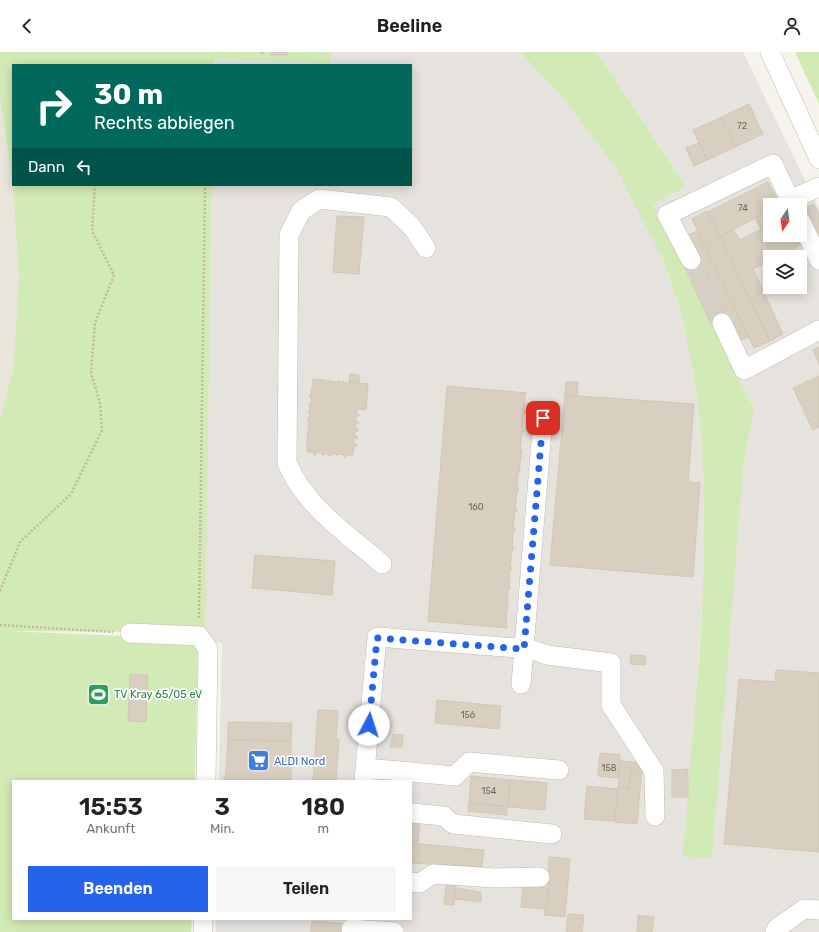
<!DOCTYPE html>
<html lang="de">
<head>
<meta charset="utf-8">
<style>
	:root { --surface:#fff; --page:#f6f6f6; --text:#222; --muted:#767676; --accent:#2563eb }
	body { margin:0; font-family:Rubik,sans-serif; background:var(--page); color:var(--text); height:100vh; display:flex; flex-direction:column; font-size:15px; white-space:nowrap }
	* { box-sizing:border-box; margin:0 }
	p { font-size:13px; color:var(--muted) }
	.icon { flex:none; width:22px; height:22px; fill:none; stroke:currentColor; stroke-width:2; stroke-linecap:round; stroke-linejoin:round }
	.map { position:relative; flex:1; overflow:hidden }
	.drawer { position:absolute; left:12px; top:728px; width:400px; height:140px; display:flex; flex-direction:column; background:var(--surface); border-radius:0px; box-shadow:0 2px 10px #0003 }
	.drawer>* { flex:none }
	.hud { position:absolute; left:12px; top:12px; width:400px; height:122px; border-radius:0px; box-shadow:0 2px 10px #0003; background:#00695c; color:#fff; overflow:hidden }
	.needle { width:26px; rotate:193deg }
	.tools { position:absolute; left:763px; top:146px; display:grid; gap:8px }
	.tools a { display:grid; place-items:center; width:44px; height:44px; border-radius:0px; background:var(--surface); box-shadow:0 2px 10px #0003; font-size:20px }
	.pin { position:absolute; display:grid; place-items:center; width:34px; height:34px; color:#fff; margin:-17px; border-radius:8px; box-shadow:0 2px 6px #0006 }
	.me { position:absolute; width:44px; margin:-22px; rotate:5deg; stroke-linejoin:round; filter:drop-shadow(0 0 3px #0008) }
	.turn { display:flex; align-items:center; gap:14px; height:84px; padding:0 16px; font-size:18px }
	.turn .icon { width:52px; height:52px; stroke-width:2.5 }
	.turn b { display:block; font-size:28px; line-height:34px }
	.then { display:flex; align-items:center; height:38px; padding:0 16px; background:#0003; gap:8px; font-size:15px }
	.eta { display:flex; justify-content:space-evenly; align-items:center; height:68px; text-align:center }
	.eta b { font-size:24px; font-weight:600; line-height:28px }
	.cta { display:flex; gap:8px; margin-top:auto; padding:8px 16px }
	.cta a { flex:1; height:46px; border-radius:0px; background:var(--accent); color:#fff; font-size:16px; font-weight:600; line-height:46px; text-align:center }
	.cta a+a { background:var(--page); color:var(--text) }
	header { display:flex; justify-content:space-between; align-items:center; height:52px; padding:0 16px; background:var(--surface); font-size:18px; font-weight:600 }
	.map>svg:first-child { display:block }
	.residential { fill:#eae5da }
	.industrial { fill:#e6e2dd; fill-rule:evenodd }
	.green { fill:#d2eab5 }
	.parking { fill:#e5e3e0 }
	.building { fill:#d8cfc1; stroke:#d3c7b4 }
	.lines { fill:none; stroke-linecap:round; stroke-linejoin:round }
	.minor-tunnel { stroke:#d4d0c8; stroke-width:19; stroke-dasharray:19 10; stroke-linecap:butt }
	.minor-casing { stroke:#c2bbae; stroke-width:20 }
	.path { stroke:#c4b79f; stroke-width:2.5; stroke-dasharray:2 2; stroke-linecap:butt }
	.minor { stroke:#fff; stroke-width:19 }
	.route { stroke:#2563eb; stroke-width:7; stroke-dasharray:0 12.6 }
	.labels { text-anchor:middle; stroke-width:3.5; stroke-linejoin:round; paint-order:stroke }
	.number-label { font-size:9px; fill:#6e675b }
	.leisure-label { font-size:11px; fill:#27864d; stroke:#fff; text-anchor:start }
	.shop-label { font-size:11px; fill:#366cbe; stroke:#fff; text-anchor:start }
</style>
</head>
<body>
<header><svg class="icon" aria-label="back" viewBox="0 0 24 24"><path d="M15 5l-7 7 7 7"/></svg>Beeline<svg class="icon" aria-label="person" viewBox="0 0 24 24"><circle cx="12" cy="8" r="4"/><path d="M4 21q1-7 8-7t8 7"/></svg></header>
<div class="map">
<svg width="819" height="880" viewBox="0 0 819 880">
	<rect width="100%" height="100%" fill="#f6f3ec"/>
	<path class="residential" d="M0,46L13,136L19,224L13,318L0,367Z"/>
	<path class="industrial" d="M331,0H520L562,45L616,116L638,157L663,207L682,263L698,347L704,434L703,537L692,701L754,357L652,152L686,135L597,0H743L819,157V880H216V867H411V729H219L222,591L204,589L212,133H411V13H215V7L329,11ZM770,153H800V183H770ZM770,205H800V235H770Z"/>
	<path class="green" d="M0,0H331L330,11L215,7L214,13H13V133H212L205,580L7,579L190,587L198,592L195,729H13V867H192L191,880H0V367L13,318L19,224L13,136L0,46Z
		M520,0H597L686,135L652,152L754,357L743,417L712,807L683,804L699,606L703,537L704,434L698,347L682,263L663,207L616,116L562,45Z
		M795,0H819V52Z"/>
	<path class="parking" d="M224,867H301L300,880H224Z"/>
	<path class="building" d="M271,0H288V3H271Z
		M749,52L763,82L735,95L722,65Z
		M722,65L735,95L707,108L693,78Z
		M699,91L707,108L694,114L686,96Z
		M768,130L780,153H770V159L720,184L708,160Z
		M814,152L819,162V184L777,205H770V208L753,217L783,282L770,289L720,184L733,177L740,188L770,173V183H800V159Z
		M707,159L770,289L754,296L692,167Z
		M768,160L770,164V173L761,177L755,166Z
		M337,164L364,165L359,222L333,220Z
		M697,179L749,285L739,289L688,183Z
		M699,207L728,266L712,274L684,214Z
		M819,295V312L813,298Z
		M350,322L359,323V331L349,330Z
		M819,324V375L813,378L793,336Z
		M313,327L324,328V329L329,328V330L334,329V330L340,329L339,331H343V329L345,331H349V330L368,332L366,358L357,357L356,362H359V364H356V370H359L358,371H356L355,377H358V379H355V384L358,385L357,387L354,386V392H357V394H354L353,403H346V405H344V403L338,402L336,404L337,402H331V404L324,401V403H322V401L316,400V403H314V400H307V391H306L308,383L306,381H308L309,376L307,373L309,374L308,366H310V361H308L310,358L309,351H311V345H309L310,343H311L312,338H310L312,336Z
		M566,330H578L577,344L565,343Z
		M447,334L527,341L525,343L524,359H526L525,362H523L522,379H524L522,381L520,398H522L519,417H520V420H518L517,437H519L518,440H517L515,456H517V459H515L513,476H515V479H513L512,495H513V498H512L510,514L512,515V518L510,517L509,534L510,537H508L507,554L509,556H507L506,573H507V576L428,569Z
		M565,343L694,352L688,430L700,431L693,525L550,513Z
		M255,503L335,509L332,543L252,536Z
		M631,603L646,604L645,613L630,612Z
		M776,618L819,621V800L724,792L739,627L775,630Z
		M130,622L148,623L146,670L128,669Z
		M437,648L501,654L499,677L435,671Z
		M318,658L338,659L336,687H339L336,729H313Z
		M228,670L292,671L291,689L228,688Z
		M393,682L403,683L402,695H390Z
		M228,688L291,689V729H225Z
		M600,701L620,703L618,726L598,724Z
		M620,709L642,711V716H631L629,736H618Z
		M631,716H642L637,772L615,770L618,736H629Z
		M688,717V745H672V718Z
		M471,724L510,728L508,755L469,751Z
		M510,728L547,731L545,758L508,755Z
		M587,734L617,737L615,769L584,767Z
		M469,751L507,754V763L468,759Z
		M411,766L420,767L418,790L411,789Z
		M411,791L484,798L482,815L411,811Z
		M549,805L570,807L565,865L544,863L545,857H547Z
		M446,832L456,833L454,853L444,852Z
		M523,834L549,836L547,857L521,855Z
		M456,836L481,840V850L455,847Z
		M568,862L584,863L582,880L566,879Z
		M638,863L654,865L652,880H637Z
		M312,869L345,872L344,880H311Z"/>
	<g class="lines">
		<path class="minor-tunnel" d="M691,208L722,271"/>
		<defs>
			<path id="minor" d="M770,0L819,107
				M793,153L790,148L819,135
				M800,168L819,208
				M691,208L667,163L773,112L790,148
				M722,271L744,318L819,278
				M382,512C347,482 305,454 287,411L289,183L301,159L319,147L391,155L412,175L426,196
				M130,581L199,584L208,597L206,729
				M521,632L543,366
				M366,716L455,724L469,710L559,718
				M364,729L377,585L530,597L547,603L611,611V653L654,719L655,764
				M411,761L444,764L453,772L552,782
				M411,830L420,831L433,822L495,826L540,825
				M351,877L394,880
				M203,880V867
				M775,880L777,876L804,857L819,858"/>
		</defs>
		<use href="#minor" class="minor-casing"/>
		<path class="path" d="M262,2V0
			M0,539L20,490L71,442L102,378L100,351L91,321L95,271L114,223L92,179L95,133
			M199,566L205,133
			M0,573L113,580"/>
		<use href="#minor" class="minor"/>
	</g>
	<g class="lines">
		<path class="route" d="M369,673L377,586L524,597L543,366"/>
	</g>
	<defs>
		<symbol id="stadium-square" viewBox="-11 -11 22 22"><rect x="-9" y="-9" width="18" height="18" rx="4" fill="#2e9e5b" stroke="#fff"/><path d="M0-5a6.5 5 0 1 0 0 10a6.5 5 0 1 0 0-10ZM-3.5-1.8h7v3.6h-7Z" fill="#fff"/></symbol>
		<symbol id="supermarket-square" viewBox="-11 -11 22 22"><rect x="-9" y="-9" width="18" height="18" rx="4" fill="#3f7fe0" stroke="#fff"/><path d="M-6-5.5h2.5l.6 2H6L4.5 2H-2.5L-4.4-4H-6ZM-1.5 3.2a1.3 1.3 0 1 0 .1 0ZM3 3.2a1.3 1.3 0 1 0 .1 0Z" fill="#fff"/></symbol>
	</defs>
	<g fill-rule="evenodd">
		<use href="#stadium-square" x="86" y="630" width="25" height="25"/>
		<use href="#supermarket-square" x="246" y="696" width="25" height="25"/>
	</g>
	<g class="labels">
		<g class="number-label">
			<text x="742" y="77">72</text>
			<text x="743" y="159">74</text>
			<text x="476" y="458">160</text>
			<text x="468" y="666">156</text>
			<text x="609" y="719">158</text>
			<text x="489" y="742">154</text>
		</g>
		<g class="leisure-label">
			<text x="114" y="646">TV Kray 65/05 eV</text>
		</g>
		<g class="shop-label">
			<text x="274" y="713">ALDI Nord</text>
		</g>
	</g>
</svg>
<div class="tools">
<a><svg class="needle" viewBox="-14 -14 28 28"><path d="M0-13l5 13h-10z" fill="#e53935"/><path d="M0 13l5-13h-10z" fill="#767676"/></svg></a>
<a><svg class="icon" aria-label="layers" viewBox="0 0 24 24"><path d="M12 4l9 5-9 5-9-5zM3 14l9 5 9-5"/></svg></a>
</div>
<div class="pin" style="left:543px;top:366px;background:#d93025"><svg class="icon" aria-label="arrive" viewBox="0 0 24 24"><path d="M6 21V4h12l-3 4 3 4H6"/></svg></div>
<svg class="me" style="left:369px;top:673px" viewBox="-20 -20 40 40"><circle r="19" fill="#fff"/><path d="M0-13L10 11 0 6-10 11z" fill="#2563eb"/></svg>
<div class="hud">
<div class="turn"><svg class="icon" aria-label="right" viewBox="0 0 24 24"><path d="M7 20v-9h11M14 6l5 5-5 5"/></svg><div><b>30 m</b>Rechts abbiegen</div></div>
<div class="then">Dann<svg class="icon" aria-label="left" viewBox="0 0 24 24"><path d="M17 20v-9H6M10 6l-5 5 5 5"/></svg></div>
</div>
<section class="drawer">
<div class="eta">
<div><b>15:53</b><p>Ankunft</p></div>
<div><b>3</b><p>Min.</p></div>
<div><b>180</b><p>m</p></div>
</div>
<div class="cta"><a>Beenden</a><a>Teilen</a></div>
</section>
</div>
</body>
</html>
